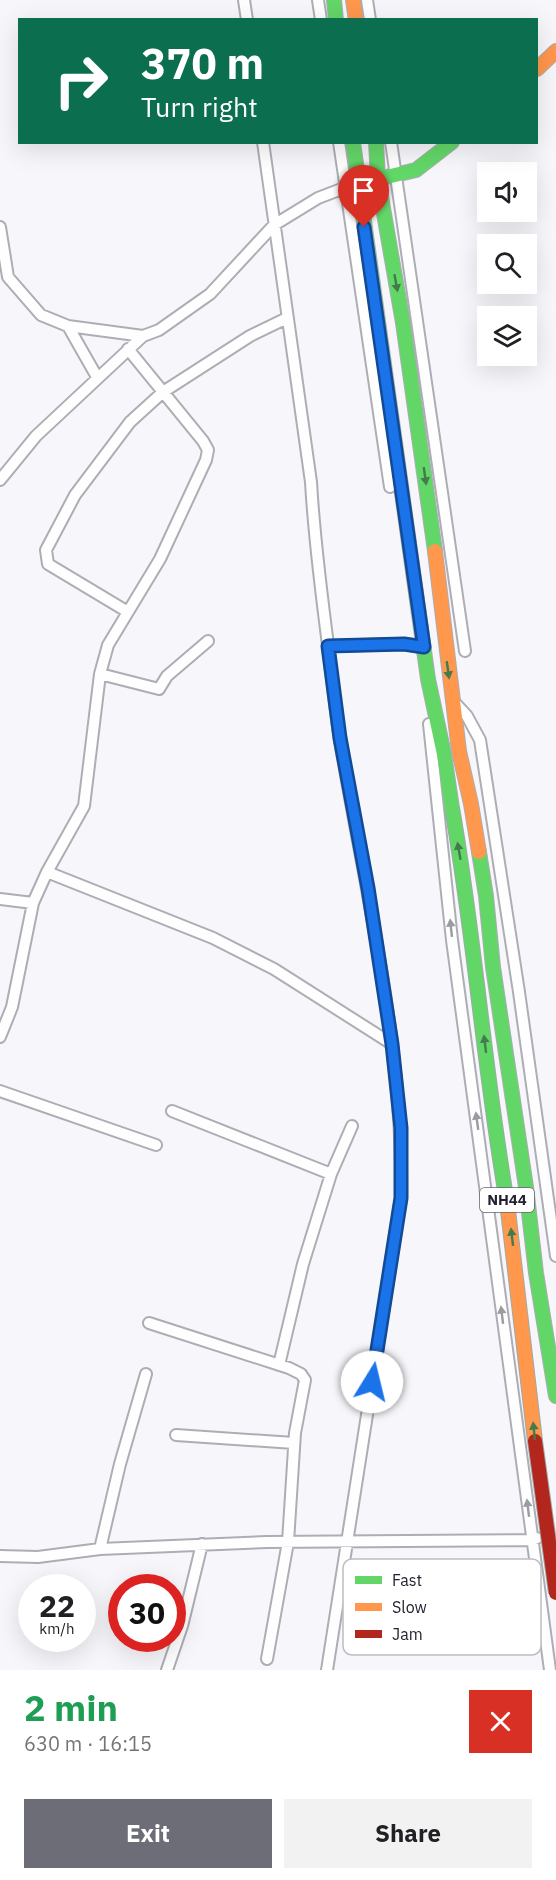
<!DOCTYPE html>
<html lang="en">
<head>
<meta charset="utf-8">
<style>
	:root { --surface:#fff; --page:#f2f2f2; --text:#202124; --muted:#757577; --accent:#6d6d77 }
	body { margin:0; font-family:"IBM Plex Sans",sans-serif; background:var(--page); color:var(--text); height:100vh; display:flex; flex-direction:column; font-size:22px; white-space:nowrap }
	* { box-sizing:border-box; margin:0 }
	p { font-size:20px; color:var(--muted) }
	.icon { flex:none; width:33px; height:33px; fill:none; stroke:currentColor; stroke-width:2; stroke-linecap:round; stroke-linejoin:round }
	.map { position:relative; height:1670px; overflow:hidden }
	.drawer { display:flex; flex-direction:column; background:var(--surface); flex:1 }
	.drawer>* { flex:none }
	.top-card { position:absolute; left:18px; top:18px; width:520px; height:126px; border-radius:0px; box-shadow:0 6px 24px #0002; background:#0b6e4f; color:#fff; overflow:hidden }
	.fabs { position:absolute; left:477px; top:162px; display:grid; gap:12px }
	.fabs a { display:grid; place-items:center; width:60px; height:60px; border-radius:0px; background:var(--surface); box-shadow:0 6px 24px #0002; font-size:30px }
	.speed { position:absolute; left:18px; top:1574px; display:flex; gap:12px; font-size:30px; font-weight:700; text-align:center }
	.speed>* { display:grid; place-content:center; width:78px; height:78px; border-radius:50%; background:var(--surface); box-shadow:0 6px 24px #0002; line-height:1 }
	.speed small { font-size:15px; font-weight:400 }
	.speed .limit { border:9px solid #d22; background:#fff; color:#111 }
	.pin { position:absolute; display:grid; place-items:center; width:51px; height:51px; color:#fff; margin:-62px -26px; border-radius:50% 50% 50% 0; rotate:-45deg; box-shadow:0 0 6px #0007 }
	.pin .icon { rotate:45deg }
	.me { position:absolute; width:66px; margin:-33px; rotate:9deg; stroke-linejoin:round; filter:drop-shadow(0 0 4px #0008) }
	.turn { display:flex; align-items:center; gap:21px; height:126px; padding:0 24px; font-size:27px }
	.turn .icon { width:78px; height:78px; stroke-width:2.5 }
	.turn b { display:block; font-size:42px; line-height:51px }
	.round { display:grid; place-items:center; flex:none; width:63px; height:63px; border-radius:0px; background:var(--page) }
	.overview { display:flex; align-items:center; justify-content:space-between; height:102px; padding:0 24px }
	h1 { font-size:36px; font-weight:700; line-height:45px; color:#1e9e55 }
	.action { display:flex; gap:12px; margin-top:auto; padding:12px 24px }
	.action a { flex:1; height:69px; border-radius:0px; background:var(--accent); color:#fff; font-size:24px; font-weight:700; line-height:69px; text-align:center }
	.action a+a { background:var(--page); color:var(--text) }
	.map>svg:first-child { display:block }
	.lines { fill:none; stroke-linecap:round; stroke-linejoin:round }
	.street-casing { stroke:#adadb5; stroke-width:14 }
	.fast-casing { stroke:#adadb5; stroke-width:16 }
	.slow-casing { stroke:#adadb5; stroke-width:16 }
	.street { stroke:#fefefe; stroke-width:10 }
	.fast { stroke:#63d668; stroke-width:14 }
	.slow { stroke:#ff974d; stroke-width:14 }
	.fast-bridge-casing { stroke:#9daba7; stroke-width:16; stroke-linecap:butt }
	.slow-bridge-casing { stroke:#9daba7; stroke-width:16; stroke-linecap:butt }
	.jam-bridge-casing { stroke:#9daba7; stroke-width:16; stroke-linecap:butt }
	.fast-bridge { stroke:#63d668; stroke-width:14 }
	.slow-bridge { stroke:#ff974d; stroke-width:14 }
	.jam-bridge { stroke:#b3261e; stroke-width:14 }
	.oneway { fill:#427c4c }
	.oneway2 { fill:#9b9ba1 }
	.route-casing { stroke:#114b97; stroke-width:15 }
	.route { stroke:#1a73e8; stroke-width:10 }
	.labels { text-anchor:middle; stroke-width:4.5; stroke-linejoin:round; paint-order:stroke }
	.shield { fill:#fff; stroke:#64646e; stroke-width:1.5 }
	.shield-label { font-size:15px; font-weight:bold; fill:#222230 }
	.key { fill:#fff; stroke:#bdbdc1; stroke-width:1.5 }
	.key-label { font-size:16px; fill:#222230 }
</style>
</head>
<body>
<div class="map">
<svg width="556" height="1670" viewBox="0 0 556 1670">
	<rect width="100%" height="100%" fill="#f7f7fb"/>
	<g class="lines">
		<defs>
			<path id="street" d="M244,0L247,20
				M318,0L321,20
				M367,0L370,20
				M263,142L311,482C314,537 321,591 328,645C332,676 335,708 340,740C365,892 404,1044 401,1198L327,1670
				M339,142L390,487
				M391,142L465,651
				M0,227L8,277L41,315L68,326L143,336L159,330L210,294L274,225L318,198L352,185
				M68,326L97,377
				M0,480L36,436L143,336
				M128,612L48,564L46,550L75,495L130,422L163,392L250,336L287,318
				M328,646L404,644L424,647
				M100,674L159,689L167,676L208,641
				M455,703L467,716L480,740L519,992L556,1256
				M429,724L452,940L550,1670
				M47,872L213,938L274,969L392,1044
				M0,899L33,903
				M0,1037L12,1007L33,903L47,872L84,806L100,674L108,645L160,559L206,460L208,450L203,441L128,349
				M0,1091L156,1145
				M172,1111L331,1174
				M149,1323L289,1368L301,1374L305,1380L295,1433L288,1542L267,1659
				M279,1365L303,1264L331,1174L352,1126
				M176,1435L294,1443
				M100,1549L120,1464L146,1374
				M0,1556L38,1557L100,1549L267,1542L532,1540L537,1538
				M167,1670L182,1626L202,1544"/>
			<path id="fast" d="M334,0L336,20
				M353,142L428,679L444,754L452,808
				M376,142L378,179L403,323L435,551
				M378,179L416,170L452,142
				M479,852L486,896L493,967L526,1187L536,1273L556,1396"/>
			<path id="slow" d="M353,0L356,20
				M537,69L556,51
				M435,551L459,751L471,804L479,852"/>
		</defs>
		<use href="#street" class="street-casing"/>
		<use href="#fast" class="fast-casing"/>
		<use href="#slow" class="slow-casing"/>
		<use href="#street" class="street"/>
		<use href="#fast" class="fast"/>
		<use href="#slow" class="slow"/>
		<defs>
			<path id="fast-bridge" d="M452,808C475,939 484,1071 507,1202"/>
			<path id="slow-bridge" d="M507,1202L535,1441"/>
			<path id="jam-bridge" d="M535,1441L556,1593"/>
		</defs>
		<use href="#fast-bridge" class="fast-bridge-casing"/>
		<use href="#slow-bridge" class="slow-bridge-casing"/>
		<use href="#jam-bridge" class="jam-bridge-casing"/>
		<use href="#fast-bridge" class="fast-bridge"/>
		<use href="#slow-bridge" class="slow-bridge"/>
		<use href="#jam-bridge" class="jam-bridge"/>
	</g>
	<defs><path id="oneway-solid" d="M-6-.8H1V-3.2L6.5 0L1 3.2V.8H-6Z" transform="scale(1.5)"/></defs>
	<g class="oneway">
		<use href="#oneway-solid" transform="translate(396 283) rotate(80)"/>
		<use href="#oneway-solid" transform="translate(425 476) rotate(82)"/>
		<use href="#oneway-solid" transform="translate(448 670) rotate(82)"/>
		<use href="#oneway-solid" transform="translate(459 851) rotate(-100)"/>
		<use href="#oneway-solid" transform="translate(485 1044) rotate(-97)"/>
		<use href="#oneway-solid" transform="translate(512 1237) rotate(-97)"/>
		<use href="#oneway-solid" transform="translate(534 1431) rotate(-96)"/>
	</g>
	<g class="oneway2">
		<use href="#oneway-solid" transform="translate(451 928) rotate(-96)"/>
		<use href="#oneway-solid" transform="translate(477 1121) rotate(-98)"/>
		<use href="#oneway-solid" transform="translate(502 1315) rotate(-97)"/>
		<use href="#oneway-solid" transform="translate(528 1508) rotate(-97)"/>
	</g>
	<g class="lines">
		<defs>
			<path id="route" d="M364,227L424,647L404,644L328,646L340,738L368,888L392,1044L401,1128V1198L372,1382"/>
		</defs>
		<use href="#route" class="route-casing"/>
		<use href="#route" class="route"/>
	</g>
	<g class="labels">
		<rect class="shield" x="480" y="1188" width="54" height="24" rx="4.5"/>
		<g class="shield-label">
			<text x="507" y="1205">NH44</text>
		</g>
	</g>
	<rect x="343" y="1559" width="198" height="96" rx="9" class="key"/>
	<rect x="355" y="1576" width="27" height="8" fill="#63d668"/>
	<rect x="355" y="1603" width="27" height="8" fill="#ff974d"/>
	<rect x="355" y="1630" width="27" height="8" fill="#b3261e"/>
	<g class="key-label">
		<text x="392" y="1586">Fast</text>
		<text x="392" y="1613">Slow</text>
		<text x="392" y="1640">Jam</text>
	</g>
</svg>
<div class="fabs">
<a><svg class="icon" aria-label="sound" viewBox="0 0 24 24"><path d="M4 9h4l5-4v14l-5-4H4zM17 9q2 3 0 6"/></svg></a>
<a><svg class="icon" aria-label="search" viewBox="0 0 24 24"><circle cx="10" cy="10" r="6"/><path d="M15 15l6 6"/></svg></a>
<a><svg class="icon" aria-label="layers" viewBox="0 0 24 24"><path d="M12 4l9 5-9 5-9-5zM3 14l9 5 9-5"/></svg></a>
</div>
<div class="speed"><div>22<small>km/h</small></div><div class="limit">30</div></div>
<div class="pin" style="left:364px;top:227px;background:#d93025"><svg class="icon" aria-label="arrive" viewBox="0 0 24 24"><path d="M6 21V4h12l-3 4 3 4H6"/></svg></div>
<svg class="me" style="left:372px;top:1382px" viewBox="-20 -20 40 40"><circle r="19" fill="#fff"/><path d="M0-13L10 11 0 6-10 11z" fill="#1a73e8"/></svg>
<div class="top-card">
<div class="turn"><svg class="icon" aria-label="right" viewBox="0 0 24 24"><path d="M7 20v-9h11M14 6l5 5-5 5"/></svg><div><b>370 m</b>Turn right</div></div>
</div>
</div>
<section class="drawer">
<div class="overview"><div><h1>2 min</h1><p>630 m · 16:15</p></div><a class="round" style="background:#d93025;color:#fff"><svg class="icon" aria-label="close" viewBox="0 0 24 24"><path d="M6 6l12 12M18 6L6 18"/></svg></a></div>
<div class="action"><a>Exit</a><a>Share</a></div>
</section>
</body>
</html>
